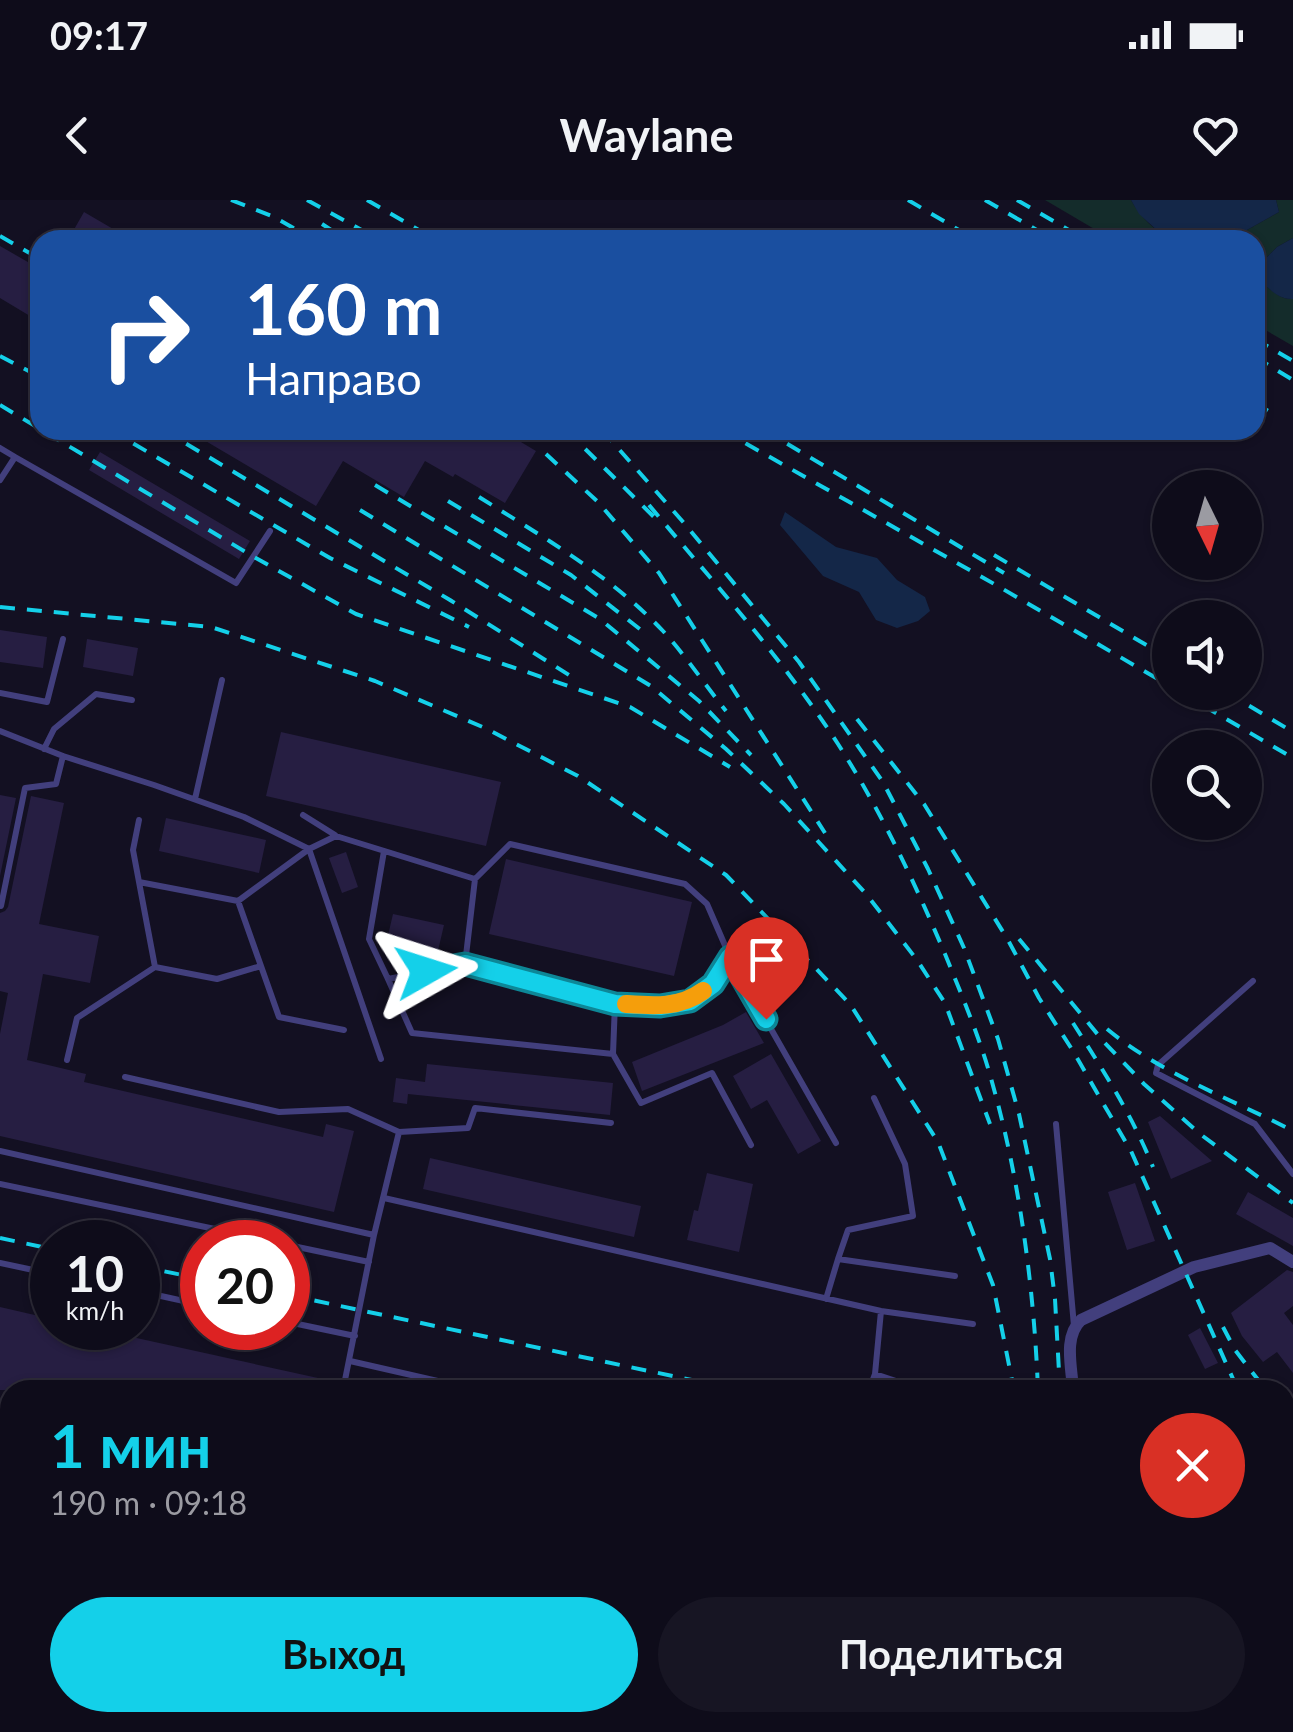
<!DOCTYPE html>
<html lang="ru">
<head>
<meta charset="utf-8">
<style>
	:root { --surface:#0e0c1a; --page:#171523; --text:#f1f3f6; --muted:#9b9ba2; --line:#2e2c39; --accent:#14d0e9 }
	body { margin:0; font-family:Lato,sans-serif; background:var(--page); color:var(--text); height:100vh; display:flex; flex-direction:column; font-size:38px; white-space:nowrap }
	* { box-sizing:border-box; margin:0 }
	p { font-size:32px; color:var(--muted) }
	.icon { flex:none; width:55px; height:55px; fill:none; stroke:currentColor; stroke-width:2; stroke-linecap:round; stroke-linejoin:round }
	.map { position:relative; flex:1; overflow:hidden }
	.panel { position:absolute; left:0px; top:1180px; width:1295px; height:352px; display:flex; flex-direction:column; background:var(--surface); border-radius:30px 30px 0 0; box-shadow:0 2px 8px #0004,0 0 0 2px var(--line) }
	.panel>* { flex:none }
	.banner { position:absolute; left:30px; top:30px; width:1235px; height:210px; border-radius:30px; box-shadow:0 2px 8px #0004,0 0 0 2px var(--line); background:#1a4fa0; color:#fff; overflow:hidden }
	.needle { width:65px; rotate:175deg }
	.fabs { position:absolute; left:1152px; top:270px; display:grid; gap:20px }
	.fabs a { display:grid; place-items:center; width:110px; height:110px; border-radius:50%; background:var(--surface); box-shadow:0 2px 8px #0004,0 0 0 2px var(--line); font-size:50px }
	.speed { position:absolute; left:30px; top:1020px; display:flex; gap:20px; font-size:50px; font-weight:700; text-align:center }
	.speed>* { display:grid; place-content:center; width:130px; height:130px; border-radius:50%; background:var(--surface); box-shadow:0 2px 8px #0004,0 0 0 2px var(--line); line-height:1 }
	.speed small { font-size:25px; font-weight:400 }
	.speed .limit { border:15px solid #d22; background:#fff; color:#111 }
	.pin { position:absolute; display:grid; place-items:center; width:85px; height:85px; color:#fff; margin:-102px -42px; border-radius:50% 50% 50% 0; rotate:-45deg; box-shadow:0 0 10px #0007 }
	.pin .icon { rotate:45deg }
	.me { position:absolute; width:110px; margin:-55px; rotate:84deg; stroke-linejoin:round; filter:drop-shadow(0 0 8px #0008) }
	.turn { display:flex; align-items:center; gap:35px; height:210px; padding:0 50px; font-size:45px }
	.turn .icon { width:130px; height:130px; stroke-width:2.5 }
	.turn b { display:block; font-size:70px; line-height:85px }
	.round { display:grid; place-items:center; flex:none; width:105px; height:105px; border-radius:52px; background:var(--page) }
	.summary { display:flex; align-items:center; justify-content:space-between; height:170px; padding:0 50px }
	h1 { font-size:60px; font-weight:700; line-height:75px; color:var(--accent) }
	.button { display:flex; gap:20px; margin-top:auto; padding:20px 50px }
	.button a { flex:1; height:115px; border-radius:60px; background:var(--accent); color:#111; font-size:40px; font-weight:700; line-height:115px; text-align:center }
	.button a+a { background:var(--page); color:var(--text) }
	.status { display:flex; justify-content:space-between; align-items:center; height:70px; padding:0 50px; background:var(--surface); direction:ltr }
	.status svg { height:28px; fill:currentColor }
	header { display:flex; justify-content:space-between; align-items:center; height:130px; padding:0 50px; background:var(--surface); font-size:45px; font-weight:700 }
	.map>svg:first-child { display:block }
	.green { fill:#142c2b }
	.water { fill:#142748 }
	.building { fill:#261e42 }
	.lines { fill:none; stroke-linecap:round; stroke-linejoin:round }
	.path { stroke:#39aba6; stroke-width:2.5; stroke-dasharray:5 8; stroke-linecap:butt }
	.lane { stroke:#423f7d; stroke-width:6 }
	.street { stroke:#423f7d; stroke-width:12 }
	.rail { stroke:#14d0e9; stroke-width:4; stroke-dasharray:15 12; stroke-linecap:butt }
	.route-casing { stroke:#0d8797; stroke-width:25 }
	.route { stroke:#14d0e9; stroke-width:18 }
	.slow { stroke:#f59e0b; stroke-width:18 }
</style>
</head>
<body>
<div class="status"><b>09:17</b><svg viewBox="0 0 49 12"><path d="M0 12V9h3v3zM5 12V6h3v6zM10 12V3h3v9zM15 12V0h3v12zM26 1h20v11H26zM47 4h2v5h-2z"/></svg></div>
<header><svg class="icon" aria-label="back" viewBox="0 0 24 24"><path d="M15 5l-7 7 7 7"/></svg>Waylane<svg class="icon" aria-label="heart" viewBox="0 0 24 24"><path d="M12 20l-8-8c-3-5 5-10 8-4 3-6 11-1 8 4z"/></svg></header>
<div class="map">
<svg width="1293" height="1532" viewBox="0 0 1293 1532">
	<rect width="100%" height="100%" fill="#131022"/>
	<path class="green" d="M1045,0H1131C1141,18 1155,31 1173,40H1113Z
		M1276,0H1293V38L1277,47L1255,69V40H1229L1279,12Z
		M1255,78C1269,85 1276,100 1293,99V146L1255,124Z"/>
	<path class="water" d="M1131,0H1276L1279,12L1229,40H1173L1160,33L1139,14Z
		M1293,38V99C1276,100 1269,86 1255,78V69L1277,47Z
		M785,312L836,347L877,358L897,380L925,397L930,411L918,421L897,428L876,420L859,392L823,376L780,325Z"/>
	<path class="building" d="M84,12L132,40H68Z
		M0,46L40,69V122L0,98Z
		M187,230H440L451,236L455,230H501L536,251L505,303L455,274L453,277L425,261L404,297L343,261L316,306Z
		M100,252L250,341L239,359L89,270Z
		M0,430L47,437L43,468L0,462Z
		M87,439L138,448L133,476L83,467Z
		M281,532L501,582L486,646L266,596Z
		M0,595L16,598L0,676Z
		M31,596L64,603L39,724L99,736L90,783L43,774L27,860L86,874L84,882L323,937L326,924L354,931L334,1012L0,936V834L8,793L0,791V713L5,711L8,707Z
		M166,618L266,640L259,673L159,651Z
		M346,652L358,687L342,693L329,658Z
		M506,659L692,702L674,776L489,734Z
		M393,714L444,725L437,755L386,744Z
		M746,812L764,843L642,891L632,862L723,825Z
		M771,854L821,941L798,954L767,900L751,909L733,876Z
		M427,864L613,883L610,915L408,894L407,904L393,902L396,878L425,882Z
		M1160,916L1212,961L1171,979L1148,922Z
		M430,958L641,1006L634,1037L423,989Z
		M707,973L753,984L739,1052L687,1040L694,1010L698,1011Z
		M1135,983L1155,1041L1127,1050L1108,992Z
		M1248,992L1293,1018V1046L1236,1014Z
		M1287,1070L1293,1072V1106L1284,1113L1293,1125V1173L1277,1152L1263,1162L1242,1136L1231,1113Z
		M0,1107L52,1119V1128H91L327,1180L325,1190H0Z
		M1200,1128L1218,1163L1205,1169L1188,1135Z"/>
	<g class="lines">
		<path class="path" d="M310,1532H311"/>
		<path class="lane" d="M0,248L15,257L0,280
			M15,257L236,383L270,331
			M0,493L47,502L63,439
			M0,531L63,556L154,585L244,617L309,649L381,859
			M44,549L54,529L96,494L132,500
			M195,599L222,480
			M303,615L335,635
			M139,620L133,650L139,682
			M384,651L369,739L388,779L465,764
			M475,679L510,644L685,684L707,704L730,757
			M238,701L139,682L155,767L217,779L261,766
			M1,706L25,588L56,584L63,556
			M388,779L412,833L613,854
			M1253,781L1158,865L1156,873L1255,924L1293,974
			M615,803C649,806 687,811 713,784C720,777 725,766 730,757L836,943
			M344,830L279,817L238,701L309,649L336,636L475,679L465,764L615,803L613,854L641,903L712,873L751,945
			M67,860L77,818L155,767
			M125,877L279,912L348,909L399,932
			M874,898L905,964L913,1016L848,1030L838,1059L955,1076
			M1056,924L1074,1126
			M0,951L374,1035
			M0,984L277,1042
			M384,998L881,1111L973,1124
			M288,1045L369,1062
			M0,1063L52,1074
			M138,1091L202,1105
			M826,1099L838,1059
			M288,1122L355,1136
			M350,1161L477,1190
			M875,1174L923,1190
			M343,1190L374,1035L399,932L468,928L475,908L611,923
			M869,1190L875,1174L881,1111
			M0,1435L10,1438
			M0,1519L10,1520
			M38,1522L78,1532
			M336,1522L377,1532
			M972,1522L974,1532
			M159,1532L161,1522
			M263,1532L265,1522
			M866,1532L868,1522
			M1269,1532V1522"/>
		<path class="street" d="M1073,1190C1072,1168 1063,1137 1081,1120L1194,1067L1270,1048L1293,1062
			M1067,1532V1522"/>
		<path class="rail" d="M231,0L272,16L315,40
			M307,0L380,40
			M367,0L436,40
			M908,0L976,40
			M985,0L1054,40
			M1017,0L1086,40
			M322,24L347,40
			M0,36L40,59
			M1255,139L1293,161
			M0,156L40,177
			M1255,157L1293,180
			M1255,203L1278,217
			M0,205L254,357L356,414L630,507L730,567
			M110,230L330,358L469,427
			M163,230L450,400L577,480
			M566,230L655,318
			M602,230L684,323L799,462L883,582L928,669L964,748L998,839L1019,914L1050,1059L1055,1099L1060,1190
			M722,230L996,385L1170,486
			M764,230L1004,373
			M546,254L598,302L659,373L825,633
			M375,285L600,419L699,501L751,555
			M479,297C543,337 611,376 663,431C686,456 705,485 726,511
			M448,301L571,375L641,430
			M649,305C714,383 783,459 838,544C881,611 914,681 945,754C962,796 980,838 992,882C1020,981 1034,1088 1038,1190
			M360,310L651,486L726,549L784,604L867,695L917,760L945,803L990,924
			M994,355L1170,459
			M0,407L211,427L375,481L485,528L578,576L726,675L850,804L938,942L993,1085L1014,1190
			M1180,492L1293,558
			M1226,492L1293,532
			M857,519L924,604L1008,740L1039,798L1073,851L1107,910L1131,951L1238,1190
			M1019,739L1104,842L1144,884L1200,934L1293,1003
			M1073,823C1103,870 1132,915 1153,967
			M1107,829C1163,875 1230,898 1293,931
			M0,1038L52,1049
			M138,1066L202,1079
			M288,1095L739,1190
			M1223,1127L1235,1150L1266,1190
			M1285,1211L1293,1218
			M1285,1271L1293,1283
			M1024,1522L1025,1532
			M1049,1532V1522
			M1276,1532L1278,1522"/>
	</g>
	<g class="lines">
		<defs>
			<path id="route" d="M426,771L465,764L615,804L660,806L690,801L713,784L730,757L766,819"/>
		</defs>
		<use href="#route" class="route-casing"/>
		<use href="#route" class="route"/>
		<path class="slow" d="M626,804C654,806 680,808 703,791"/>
	</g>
</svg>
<div class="fabs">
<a><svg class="needle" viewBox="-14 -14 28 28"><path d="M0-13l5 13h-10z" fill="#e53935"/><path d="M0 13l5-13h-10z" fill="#9b9ba2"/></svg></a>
<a><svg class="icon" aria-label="sound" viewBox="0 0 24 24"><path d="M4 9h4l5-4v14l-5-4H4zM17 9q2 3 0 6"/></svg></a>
<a><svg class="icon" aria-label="search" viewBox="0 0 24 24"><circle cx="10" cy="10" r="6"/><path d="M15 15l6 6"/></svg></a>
</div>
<div class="speed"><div>10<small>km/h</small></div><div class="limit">20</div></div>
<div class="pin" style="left:766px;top:819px;background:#d93025"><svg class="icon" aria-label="arrive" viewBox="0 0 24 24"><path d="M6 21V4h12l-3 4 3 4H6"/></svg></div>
<svg class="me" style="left:426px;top:771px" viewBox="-20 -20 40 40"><path d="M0-17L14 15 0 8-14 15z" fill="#14d0e9" stroke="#fff" stroke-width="4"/></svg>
<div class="banner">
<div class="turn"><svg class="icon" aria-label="right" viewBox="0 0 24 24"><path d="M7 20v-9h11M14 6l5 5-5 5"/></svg><div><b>160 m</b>Направо</div></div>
</div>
<section class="panel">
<div class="summary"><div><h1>1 мин</h1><p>190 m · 09:18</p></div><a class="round" style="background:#d93025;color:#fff"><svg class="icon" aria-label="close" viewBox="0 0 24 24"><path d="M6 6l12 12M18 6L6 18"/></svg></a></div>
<div class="button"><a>Выход</a><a>Поделиться</a></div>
</section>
</div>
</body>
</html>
